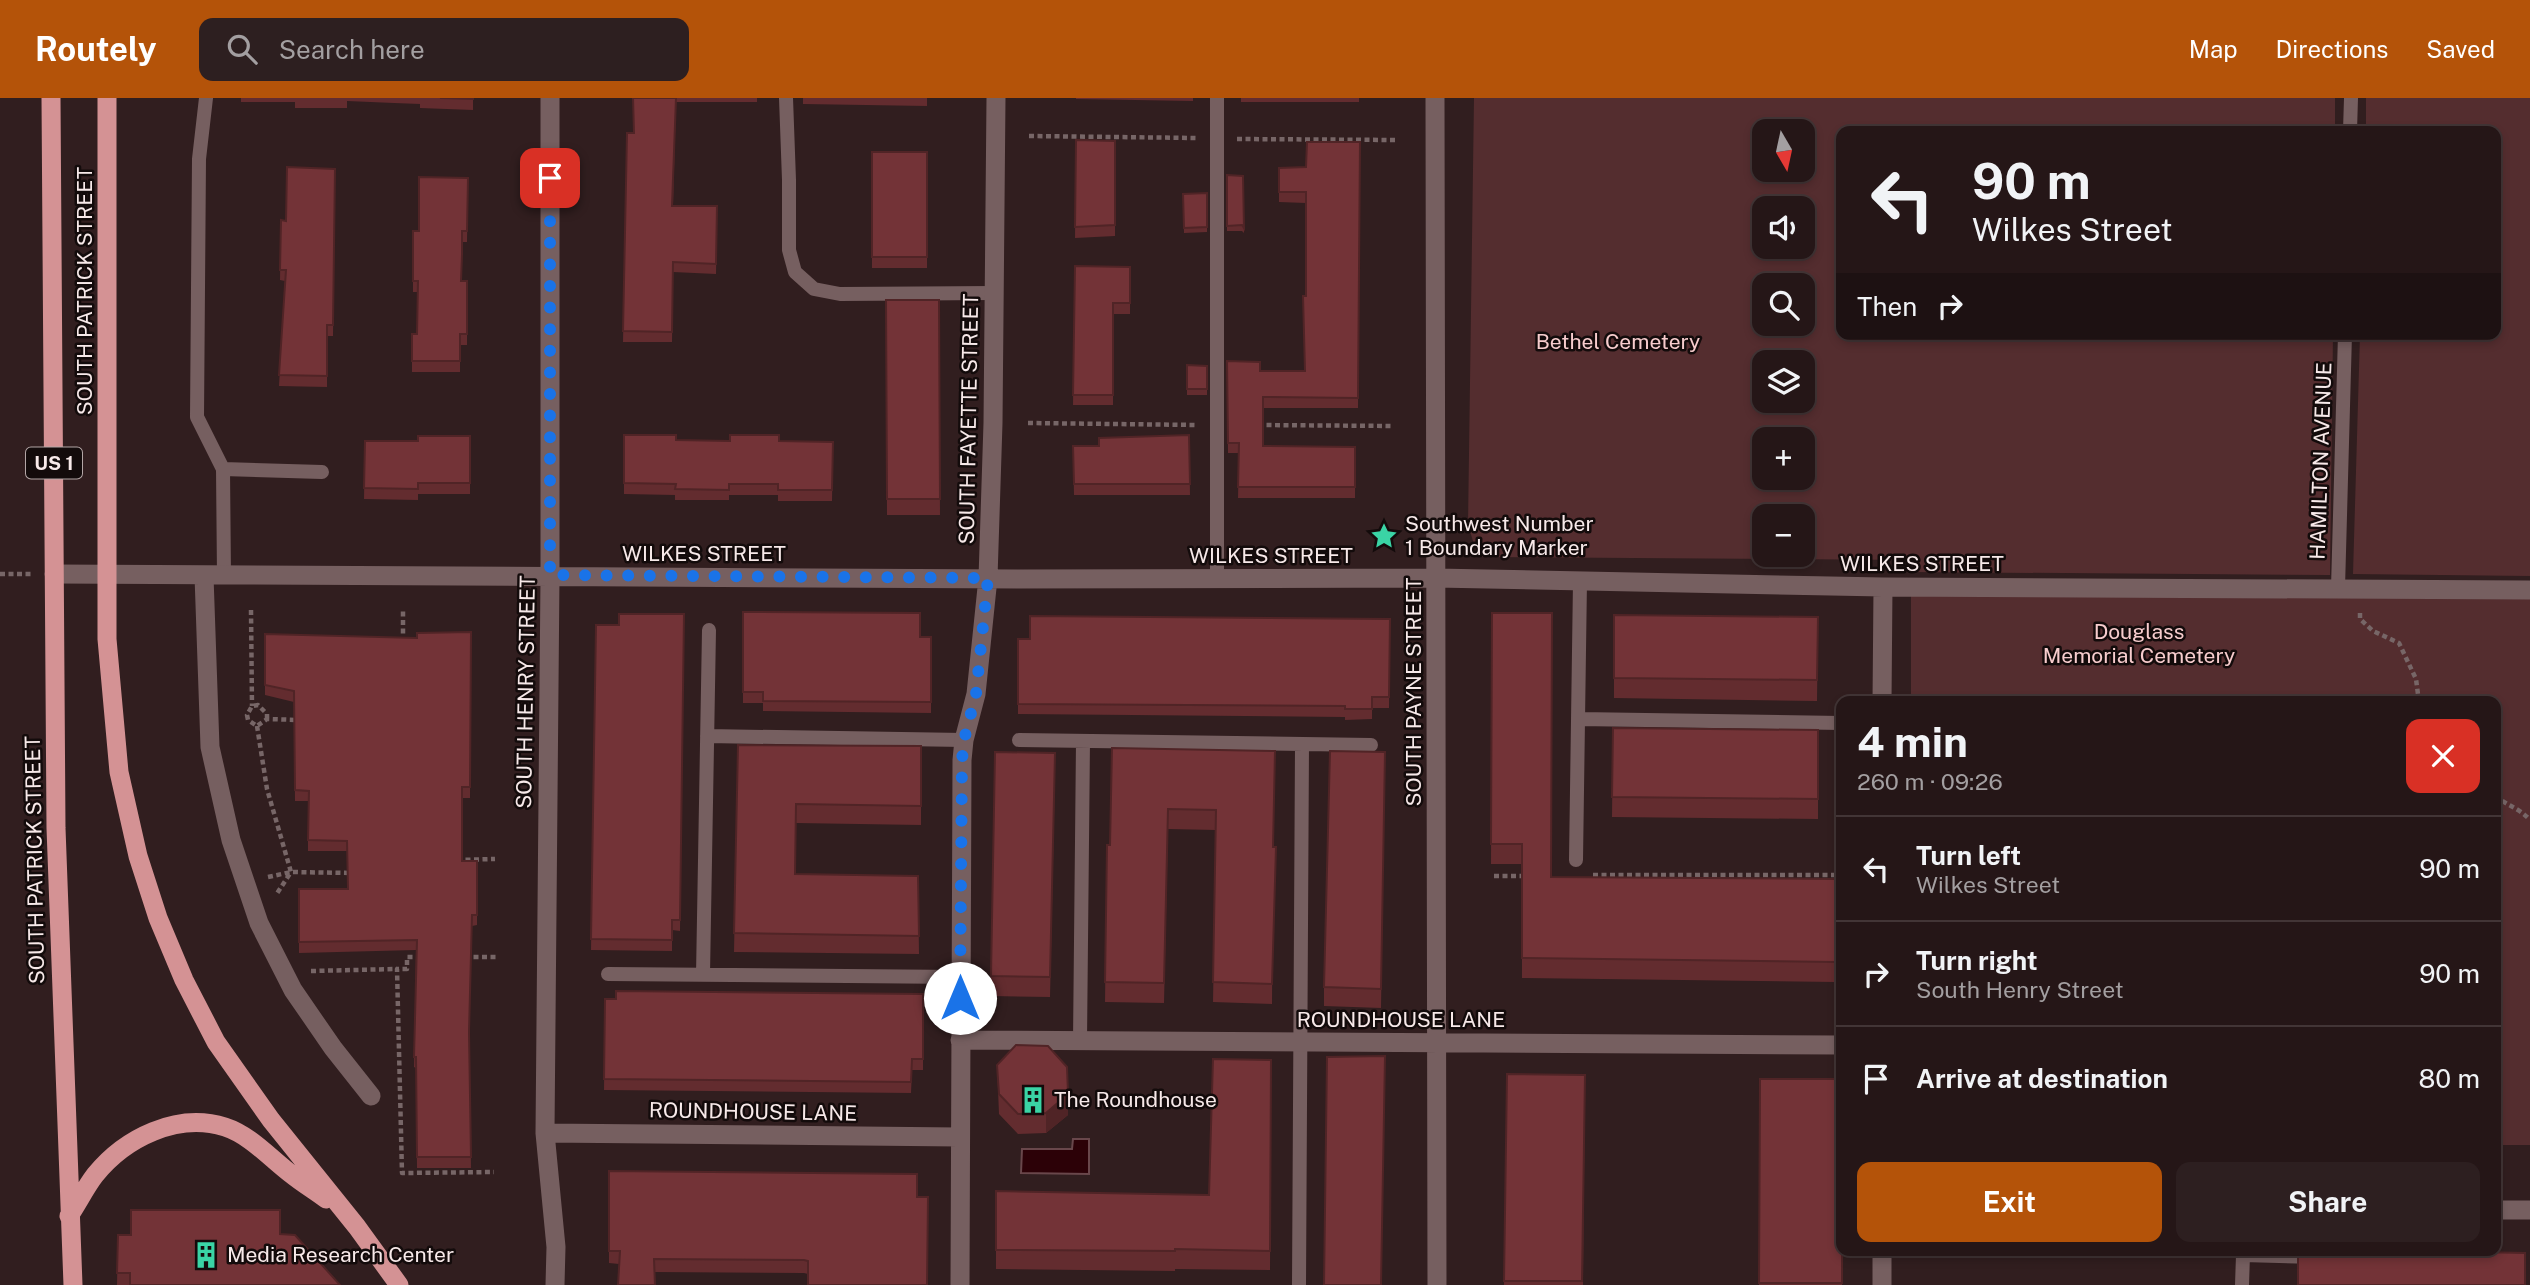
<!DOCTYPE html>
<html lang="en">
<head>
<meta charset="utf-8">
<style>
	:root { --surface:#251617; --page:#2d1f20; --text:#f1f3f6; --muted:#a39fa1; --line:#423536; --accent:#b45309 }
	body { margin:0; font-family:"Public Sans",sans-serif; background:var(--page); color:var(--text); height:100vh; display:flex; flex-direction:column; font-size:26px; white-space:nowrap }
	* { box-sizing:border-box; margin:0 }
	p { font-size:23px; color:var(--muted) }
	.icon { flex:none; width:38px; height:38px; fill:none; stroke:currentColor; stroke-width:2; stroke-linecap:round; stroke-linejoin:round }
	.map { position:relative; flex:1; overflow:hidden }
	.drawer { position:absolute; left:1836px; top:598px; width:665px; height:560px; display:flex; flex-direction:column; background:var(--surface); border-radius:14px; box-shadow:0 4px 10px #0003,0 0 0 2px var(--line) }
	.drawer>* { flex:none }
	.guide { position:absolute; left:1836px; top:28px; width:665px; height:214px; border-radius:14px; box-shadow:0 4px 10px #0003,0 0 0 2px var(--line); background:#251617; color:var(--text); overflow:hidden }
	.needle { width:46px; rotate:171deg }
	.tools { position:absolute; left:1752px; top:21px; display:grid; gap:14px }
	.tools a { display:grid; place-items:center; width:63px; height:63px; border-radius:14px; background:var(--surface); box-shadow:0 4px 10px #0003,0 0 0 2px var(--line); font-size:35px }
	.pin { position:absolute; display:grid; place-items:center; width:60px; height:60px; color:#fff; margin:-30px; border-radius:14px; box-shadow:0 4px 10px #0006 }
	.me { position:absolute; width:77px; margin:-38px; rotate:0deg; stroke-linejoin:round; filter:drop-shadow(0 0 5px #0008) }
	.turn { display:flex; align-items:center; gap:24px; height:147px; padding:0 21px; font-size:32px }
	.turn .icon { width:91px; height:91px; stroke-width:2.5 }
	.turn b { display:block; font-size:49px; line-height:60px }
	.then { display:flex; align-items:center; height:66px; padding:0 21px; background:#0003; gap:14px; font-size:26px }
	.round { display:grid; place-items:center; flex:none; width:74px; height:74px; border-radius:14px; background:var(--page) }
	.overview { display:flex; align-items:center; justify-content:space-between; height:119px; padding:0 21px }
	h1 { font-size:42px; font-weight:700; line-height:52px }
	.action { display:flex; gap:14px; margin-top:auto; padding:14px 21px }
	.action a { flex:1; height:80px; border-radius:14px; background:var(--accent); color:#fff; font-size:28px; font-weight:700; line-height:80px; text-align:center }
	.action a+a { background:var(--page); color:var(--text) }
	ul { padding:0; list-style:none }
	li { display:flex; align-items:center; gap:21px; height:105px; padding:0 21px; border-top:2px solid var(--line) }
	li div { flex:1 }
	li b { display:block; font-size:26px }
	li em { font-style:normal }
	header { display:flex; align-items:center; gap:42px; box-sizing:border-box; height:98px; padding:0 35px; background:var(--accent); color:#fff }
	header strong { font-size:33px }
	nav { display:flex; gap:38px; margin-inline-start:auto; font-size:24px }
	.search { width:490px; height:63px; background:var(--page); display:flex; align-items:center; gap:18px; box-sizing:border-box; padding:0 24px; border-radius:14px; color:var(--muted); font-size:26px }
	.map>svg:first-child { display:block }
	.green { fill:#542d2f; fill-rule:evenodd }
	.water { fill:#2c0107; stroke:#69474b; stroke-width:2 }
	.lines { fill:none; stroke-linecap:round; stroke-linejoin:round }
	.path { stroke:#776667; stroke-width:4.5; stroke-dasharray:5 3.5; stroke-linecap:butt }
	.service { stroke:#765f60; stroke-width:14 }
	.minor { stroke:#765f60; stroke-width:19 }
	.trunk { stroke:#d49294; stroke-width:19 }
	.wall { fill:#632c2f }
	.shaded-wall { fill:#502426 }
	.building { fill:#733337; stroke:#502426; stroke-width:2 }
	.route { stroke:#1a73e8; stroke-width:12; stroke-dasharray:0 21.6 }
	.labels { text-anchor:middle; stroke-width:5; stroke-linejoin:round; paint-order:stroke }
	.shield { fill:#130b0b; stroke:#b3a6a6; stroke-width:2 }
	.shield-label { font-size:19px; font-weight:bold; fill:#f7e9e9 }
	.street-label { font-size:21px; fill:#f7e9e9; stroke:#130b0b }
	.park-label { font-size:21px; fill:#f7cccd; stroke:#130b0b }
	.poi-label { font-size:21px; fill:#f7e9e9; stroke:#130b0b; text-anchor:start }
</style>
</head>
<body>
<header>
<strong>Routely</strong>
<div class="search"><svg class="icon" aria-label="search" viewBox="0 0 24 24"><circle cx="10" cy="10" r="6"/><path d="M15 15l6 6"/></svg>Search here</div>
<nav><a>Map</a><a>Directions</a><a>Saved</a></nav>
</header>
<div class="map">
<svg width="2530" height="1187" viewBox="0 0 2530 1187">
	<rect width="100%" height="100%" fill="#311e1f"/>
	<path class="green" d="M1474,0H2335V33H1841V236H2333L2330,477L1910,474V462L1478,459L1468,427ZM1764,33H1802V72H1764ZM1764,110H1802V149H1764ZM1764,187H1802V226H1764ZM1764,264H1802V303H1764ZM1764,341H1802V380H1764ZM1764,418H1802V457H1764Z
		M2366,0H2530V478L2353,476L2360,236H2496V33H2366Z
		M1911,489L2530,492V1047H2496V604H1911Z"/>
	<path class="water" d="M1073,1041H1089V1076L1021,1075L1022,1051H1072Z"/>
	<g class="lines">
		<path class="path" d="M1029,38L1197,40
			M1237,41L1397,42
			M1028,325L1197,327
			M1258,327L1394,328
			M0,476H31
			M251,512L252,608
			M2360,515V521L2373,533L2399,545L2416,581L2419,604
			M403,544V513
			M267,621V616L258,607L252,608L247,617L248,622L257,628L267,621L298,622
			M257,628L267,691L291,774L276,797
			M2496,697C2507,709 2517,708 2530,722
			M457,762L495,761
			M1593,777H1841
			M1494,778H1525
			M268,779L291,774L353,775
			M421,859H407V871H397L402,1075L494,1074
			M465,859H497
			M311,873L397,871"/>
		<path class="service" d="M206,0L199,61L197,319L223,371L224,478
			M786,0L789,82V152L795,174L814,191L840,196L994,195
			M2350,33L2351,0
			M223,371L322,374
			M1217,481V0
			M2338,490L2345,236
			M1579,621L1841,625
			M707,638L964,642
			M1019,642L1371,647
			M1576,762L1580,483
			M608,876L961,879
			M703,877L709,532
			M1080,943L1083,643
			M1299,1187L1302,647
			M2242,1187L2243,1157L2317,1159"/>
		<path class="minor" d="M550,0V477L545,1035L556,1149L555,1187
			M1435,0L1437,1187
			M54,476L1018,481L1436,480L1883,489L2530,492
			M204,478L210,649L231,742L259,825L293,892L333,950L371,998
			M1882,604L1883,489
			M960,942L1841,947
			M545,1035L959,1039
			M2496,1112H2530
			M960,1187L962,662L964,642L976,596L988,480L993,325L996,0
			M1882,1187V1153"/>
		<path class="trunk" d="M51,0L56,730L73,1187
			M107,0V541L119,674L138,758L158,820L184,882L216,944L271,1022L357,1129L399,1187
			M69,1118C78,1105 85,1090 95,1077C125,1040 177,1014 225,1029C250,1037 270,1060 291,1076C302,1085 314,1092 326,1101"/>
	</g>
	<path class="wall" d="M241,0H473V12L420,10V6L394,5L347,3V10H295V4H241Z
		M633,0H757V4H676L673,108L717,118L716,176L673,174L672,244H623L627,35H634Z
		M803,0H927V8L803,6Z
		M1076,0H1193V3L1076,1Z
		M1241,0H1359V4H1241Z
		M1076,42L1115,43V138L1075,140Z
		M1360,44L1358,310H1263V348L1355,349V400H1238L1239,355H1228L1227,263L1260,273H1305L1306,105L1279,104V70L1306,69Z
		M872,54H927V170H872Z
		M335,71L333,238H327V289L279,288L285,183L280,182L281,122L286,123Z
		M1227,77L1243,78L1244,135L1242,133H1227Z
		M468,80L467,144H462V183H467V247H460V274H412V236H417L418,194H413V133H419Z
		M1207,95V134L1184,135L1183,96Z
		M1075,168L1130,169V216H1113V307H1073Z
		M886,202H939L940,417H887Z
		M1187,267L1207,268V297H1187Z
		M624,337L676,342L833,344L832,403H778V397H729V402H675V397L624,396Z
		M1189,337L1190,397H1074L1073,348H1099Z
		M470,338V396H418V402L364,401L365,343H418Z
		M743,514L920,539H931V615L763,613V605H743Z
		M1492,515L1551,779L1838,781L1836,884L1522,880V766H1491Z
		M684,516L680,833L672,832V853L591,852L596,527H619Z
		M1818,519L1817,603L1614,600V580Z
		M1390,521L1389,610H1372V621L1345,622V619L1018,616V541H1030Z
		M471,534L470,700H462V763H477V827L472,828L469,939L471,1070H417L416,970L414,969L416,852L299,855V791H348L347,753H308V703H295L294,604L265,597V536L417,540Z
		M1613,630L1818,632V721L1612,719Z
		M738,647L921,648V727L796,725V776L918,778L919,856L734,854Z
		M1112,650L1275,674L1273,749L1272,906L1213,904L1216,732L1168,731L1164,905L1105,904L1107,747H1110Z
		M1385,654L1381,910L1324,908V889Z
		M1055,675L1050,899L991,898V878Z
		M923,896V972H912L911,995L604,992L605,901Z
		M1271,962L1270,1172L1175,1171V1173L996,1171V1093L1209,1097Z
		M997,967L1068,1017L1046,1035L1018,1036L999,1016Z
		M1507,976L1585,977L1583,1187H1504Z
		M1760,981L1842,1153V1187H1759Z
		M609,1073L917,1076L808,1176L804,1175L654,1174L619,1166L609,1165Z
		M280,1136L340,1187H117L118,1137Z"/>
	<path class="shaded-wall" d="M1068,996V1017L1046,1035V1015Z"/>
	<path class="building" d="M440,0H473V1Z
		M633,0H676L672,108H717L716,166L673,164L672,234L623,233L627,35H634Z
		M1076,42L1115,43V127L1075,129Z
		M1307,44H1360L1358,300L1263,299V348L1355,349V389H1238L1239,345H1228L1227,263L1260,264V273H1305L1303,198H1306V94H1279V70L1306,69Z
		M872,54H927V159H872Z
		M287,69L335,71L333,227H327V278L279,277L286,172H280L281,122L286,123Z
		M1227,77L1243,78L1244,130L1242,127L1227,128Z
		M419,79L468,80L467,133H462V157L461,183H467V236H460V263H412V236H417L418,183H413V133H419Z
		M1207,95V129L1184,130L1183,96Z
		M1075,168L1130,169V205H1113V297H1073Z
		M886,202H939L940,401H887Z
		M1187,267L1207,268V291H1187Z
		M624,337H676V342L730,343V337H779V343L833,344L832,392H778V386H729V392L675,391L676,386L624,385Z
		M1189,337L1190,386H1074L1073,348H1099V340Z
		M418,338H470V385H418V391L364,390L365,343H418Z
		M743,514L920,515V539H931V604L763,603V594H743Z
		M1492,515H1552L1551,779L1838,781L1836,864L1522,860V746H1491Z
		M619,516H684L680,822H672V842L591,841L596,527H619Z
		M1614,517L1818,519L1817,582L1614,580Z
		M1030,518L1390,521L1389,599H1372V611H1345V608L1018,606V541H1030Z
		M471,534L470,689H462V763H477V817H472L469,934L471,1059H417L416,959H414L417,842L299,844V791H348L347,743L308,742L309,693L295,692L294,593L265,587V536L417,540V535Z
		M1613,630L1818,632V701L1612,699Z
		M738,647L921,648V708L796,706L795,776L918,778L919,838L734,835Z
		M1112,650L1275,653L1273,749H1276L1272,886L1213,884L1216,712L1168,711L1164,885L1105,884L1107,747H1110Z
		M1330,653L1385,654L1381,891L1324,889Z
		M995,654L1055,655L1050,879L991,878Z
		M616,893L923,896V961H912L911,984L604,981L605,901H616Z
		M1016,947L1048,948L1067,969L1068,996L1046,1015L1018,1016L999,996L997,967Z
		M1385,958L1381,1187H1324L1327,959Z
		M1213,961L1271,962L1270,1153L1175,1151V1153L996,1152V1093L1209,1097Z
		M1507,976L1585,977L1582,1183H1504Z
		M1760,981H1841V1153H1842V1185H1759Z
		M609,1073L917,1076V1099H928L927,1187H808V1163L804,1162L654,1161L655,1187H618L620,1153H609Z
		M131,1112H280V1136L295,1137L340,1187H130V1175H117L118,1137H131Z
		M2431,1153L2525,1155V1187H2298V1156L2431,1155Z"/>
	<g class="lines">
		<path class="route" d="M550,80V477L988,480L976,596L964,642L962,662L960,900"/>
	</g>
	<defs>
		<symbol id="sight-bare" viewBox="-9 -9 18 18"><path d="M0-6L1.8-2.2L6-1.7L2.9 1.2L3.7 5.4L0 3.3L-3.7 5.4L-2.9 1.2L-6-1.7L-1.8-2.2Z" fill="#3ad4a5" stroke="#130b0b" stroke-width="2.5" paint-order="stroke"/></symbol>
		<symbol id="building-bare" viewBox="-9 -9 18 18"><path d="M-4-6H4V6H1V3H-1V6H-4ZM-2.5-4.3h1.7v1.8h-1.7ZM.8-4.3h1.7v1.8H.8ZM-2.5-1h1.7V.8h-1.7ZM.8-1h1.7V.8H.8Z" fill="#3ad4a5" stroke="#130b0b" stroke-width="2.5" paint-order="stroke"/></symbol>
	</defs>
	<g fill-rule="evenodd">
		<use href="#sight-bare" x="1365" y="419" width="38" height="38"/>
		<use href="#building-bare" x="1014" y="983" width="38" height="38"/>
		<use href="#building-bare" x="187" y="1138" width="38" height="38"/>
	</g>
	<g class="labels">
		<rect class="shield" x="26" y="349.5" width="56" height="31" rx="5"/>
		<g class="shield-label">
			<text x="54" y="372">US 1</text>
		</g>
		<g class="street-label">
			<text transform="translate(85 193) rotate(-90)" y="7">SOUTH PATRICK STREET</text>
			<text transform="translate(969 321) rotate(-89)" y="7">SOUTH FAYETTE STREET</text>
			<text transform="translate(2321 363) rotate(-88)" y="7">HAMILTON AVENUE</text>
			<text x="704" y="463">WILKES STREET</text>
			<text x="1271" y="465">WILKES STREET</text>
			<text x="1922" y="473">WILKES STREET</text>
			<text transform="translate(526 594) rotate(-89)" y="7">SOUTH HENRY STREET</text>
			<text transform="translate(1414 594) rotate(-90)" y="7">SOUTH PAYNE STREET</text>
			<text transform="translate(35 762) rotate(-91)" y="7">SOUTH PATRICK STREET</text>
			<text x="1401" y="929">ROUNDHOUSE LANE</text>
			<text transform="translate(753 1014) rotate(1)" y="7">ROUNDHOUSE LANE</text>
		</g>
		<g class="park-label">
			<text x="1618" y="251">Bethel Cemetery</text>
			<text x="2139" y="541">Douglass<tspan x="2139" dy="24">Memorial Cemetery</tspan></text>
		</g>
		<g class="poi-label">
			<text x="1405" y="433">Southwest Number<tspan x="1405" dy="24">1 Boundary Marker</tspan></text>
			<text x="1054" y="1009">The Roundhouse</text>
			<text x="227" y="1164">Media Research Center</text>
		</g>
	</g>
</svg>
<div class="tools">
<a><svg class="needle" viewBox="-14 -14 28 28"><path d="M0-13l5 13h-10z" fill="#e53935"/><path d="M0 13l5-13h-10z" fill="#a39fa1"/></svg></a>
<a><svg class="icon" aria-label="sound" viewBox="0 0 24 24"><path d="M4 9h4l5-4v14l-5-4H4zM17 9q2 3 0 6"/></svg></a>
<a><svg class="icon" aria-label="search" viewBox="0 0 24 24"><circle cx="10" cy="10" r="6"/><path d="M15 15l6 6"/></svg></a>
<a><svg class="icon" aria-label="layers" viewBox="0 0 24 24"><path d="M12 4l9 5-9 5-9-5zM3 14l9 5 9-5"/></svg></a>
<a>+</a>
<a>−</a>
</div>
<div class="pin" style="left:550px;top:80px;background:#d93025"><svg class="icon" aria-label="arrive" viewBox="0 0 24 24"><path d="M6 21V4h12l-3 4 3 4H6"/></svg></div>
<svg class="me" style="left:960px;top:900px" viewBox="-20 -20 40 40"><circle r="19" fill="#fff"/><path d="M0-13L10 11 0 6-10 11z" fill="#1a73e8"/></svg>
<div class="guide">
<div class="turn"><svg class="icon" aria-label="left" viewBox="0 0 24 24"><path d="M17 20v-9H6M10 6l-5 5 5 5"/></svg><div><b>90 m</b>Wilkes Street</div></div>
<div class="then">Then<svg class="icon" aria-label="right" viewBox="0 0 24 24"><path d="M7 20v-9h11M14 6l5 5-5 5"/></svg></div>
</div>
<section class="drawer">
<div class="overview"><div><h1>4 min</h1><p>260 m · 09:26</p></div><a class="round" style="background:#d93025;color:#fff"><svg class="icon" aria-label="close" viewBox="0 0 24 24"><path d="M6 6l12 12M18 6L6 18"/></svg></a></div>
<ul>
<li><svg class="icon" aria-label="left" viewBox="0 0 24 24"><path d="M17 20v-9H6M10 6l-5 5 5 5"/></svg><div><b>Turn left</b><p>Wilkes Street</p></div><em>90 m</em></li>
<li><svg class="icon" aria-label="right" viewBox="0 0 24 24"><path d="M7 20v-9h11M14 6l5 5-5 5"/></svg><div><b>Turn right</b><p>South Henry Street</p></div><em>90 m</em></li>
<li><svg class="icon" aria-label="arrive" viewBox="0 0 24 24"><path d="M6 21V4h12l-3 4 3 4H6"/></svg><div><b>Arrive at destination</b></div><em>80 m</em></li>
</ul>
<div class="action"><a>Exit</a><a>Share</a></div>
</section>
</div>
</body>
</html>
